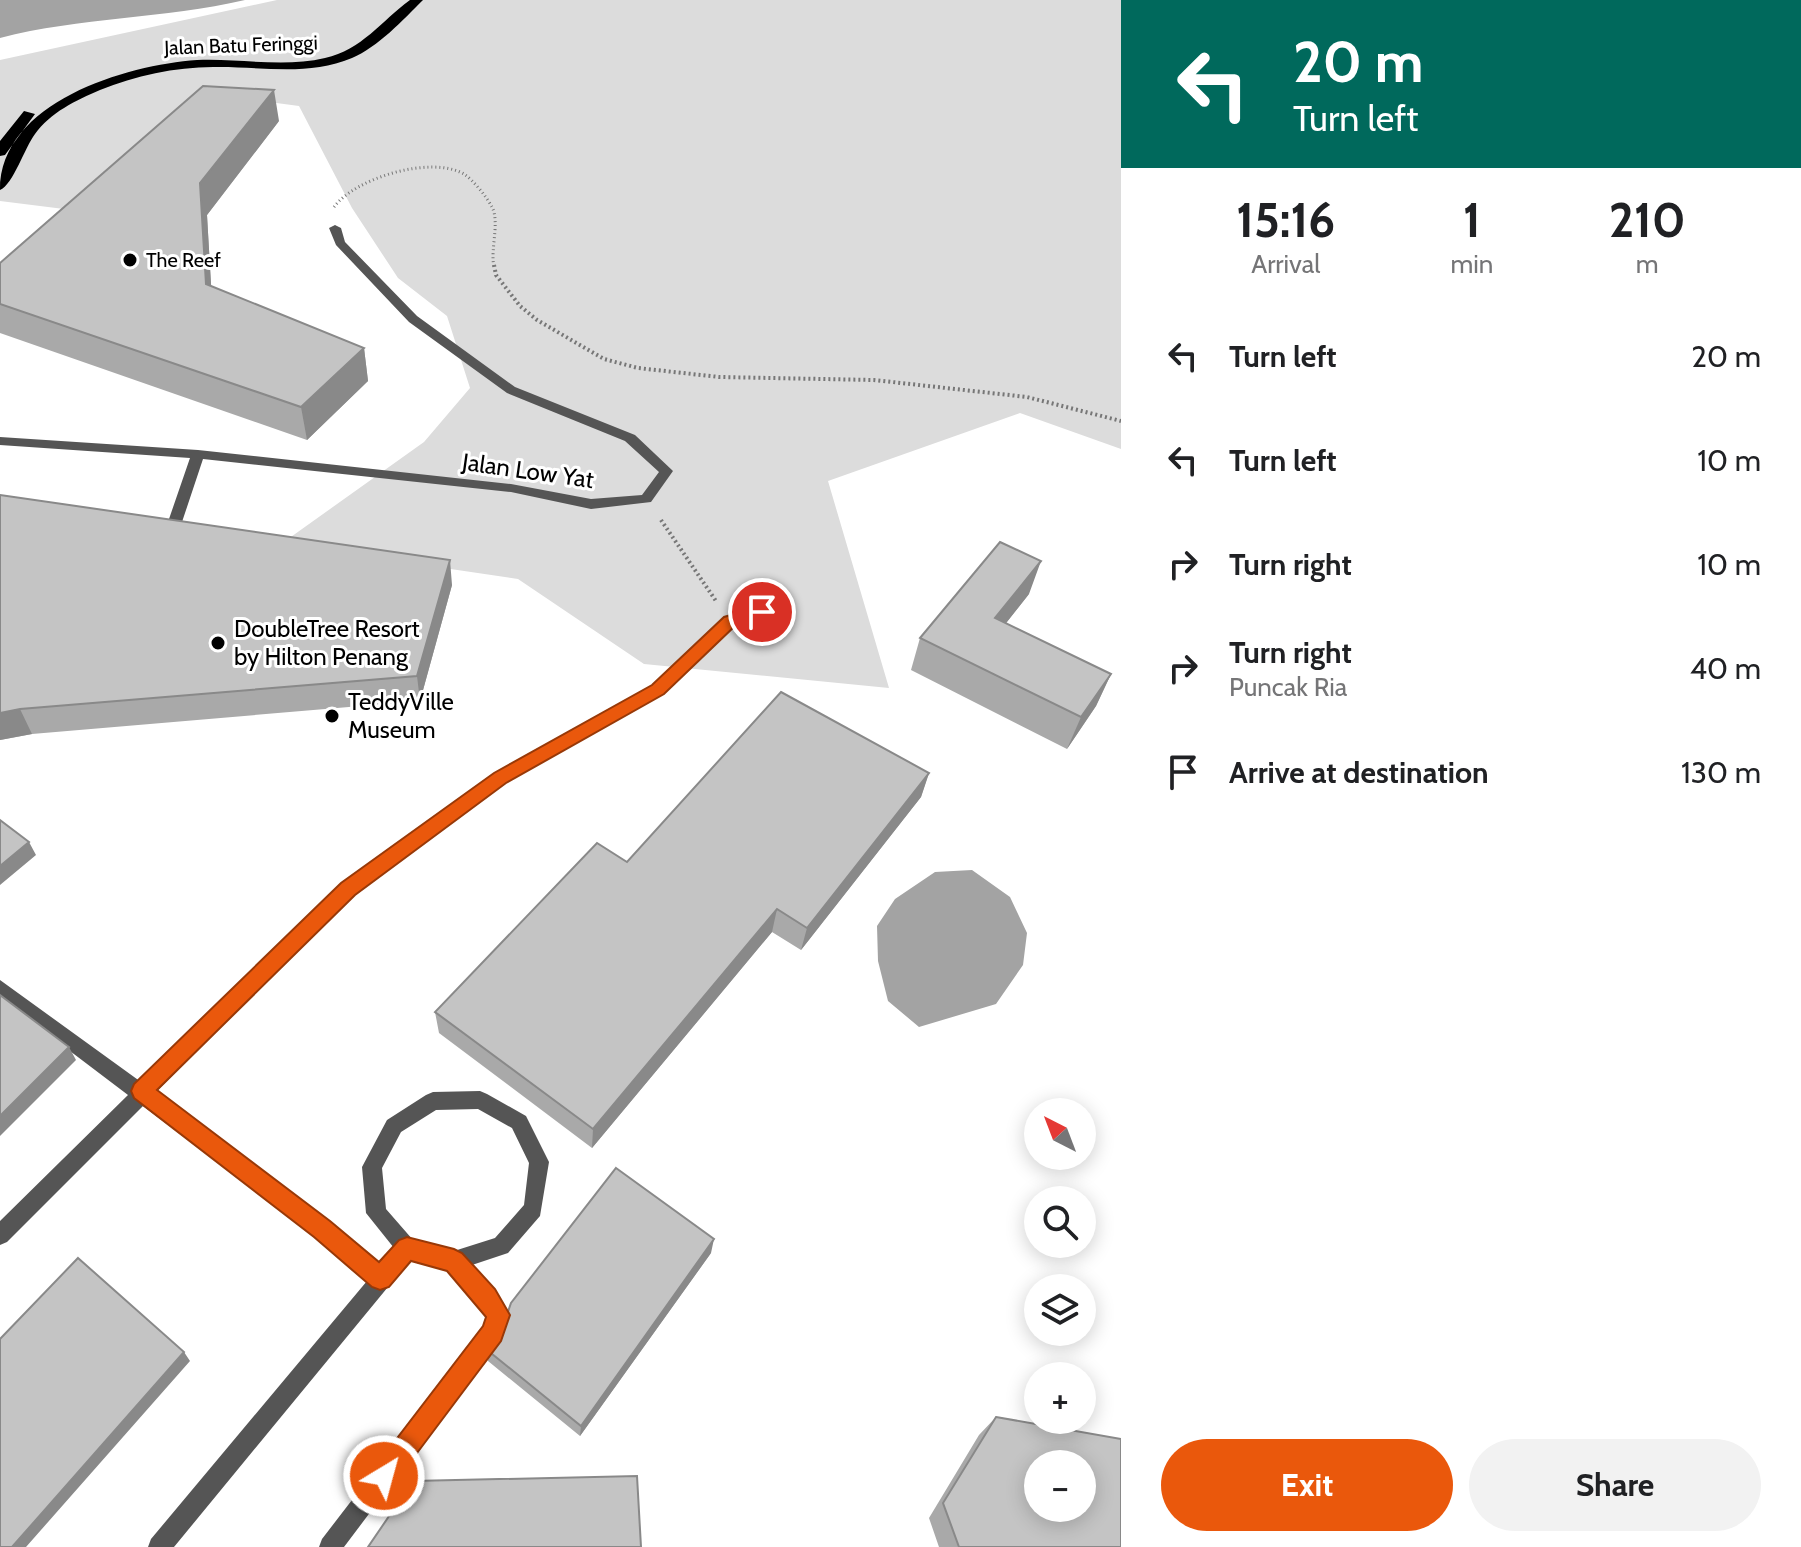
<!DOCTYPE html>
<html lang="en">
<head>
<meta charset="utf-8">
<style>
	:root { --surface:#fff; --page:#f2f2f2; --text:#202124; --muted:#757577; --accent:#ea580c }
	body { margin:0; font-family:Cabin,sans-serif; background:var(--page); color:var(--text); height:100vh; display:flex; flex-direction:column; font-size:30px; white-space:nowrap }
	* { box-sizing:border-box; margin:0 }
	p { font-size:26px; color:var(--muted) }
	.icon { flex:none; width:44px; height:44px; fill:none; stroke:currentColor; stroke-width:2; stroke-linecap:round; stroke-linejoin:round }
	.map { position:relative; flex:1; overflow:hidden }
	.details { display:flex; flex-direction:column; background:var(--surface); width:680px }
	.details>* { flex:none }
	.banner { background:#00695c; color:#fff; overflow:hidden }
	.needle { width:52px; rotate:318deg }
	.buttons { position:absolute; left:1024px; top:1098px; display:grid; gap:16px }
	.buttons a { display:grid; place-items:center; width:72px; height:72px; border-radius:50%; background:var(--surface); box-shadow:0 4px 20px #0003; font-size:40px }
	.pin { position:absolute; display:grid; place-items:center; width:68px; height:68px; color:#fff; margin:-34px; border:4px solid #fff; border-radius:50%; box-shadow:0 2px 8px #0007 }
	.me { position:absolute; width:88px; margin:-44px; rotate:37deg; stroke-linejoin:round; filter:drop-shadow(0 0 6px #0008) }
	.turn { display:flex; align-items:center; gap:28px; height:168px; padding:0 40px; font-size:36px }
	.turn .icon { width:104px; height:104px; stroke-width:2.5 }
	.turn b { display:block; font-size:56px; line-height:68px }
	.eta { display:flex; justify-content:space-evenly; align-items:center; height:136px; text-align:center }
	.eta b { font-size:48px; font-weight:700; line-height:56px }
	.button { display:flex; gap:16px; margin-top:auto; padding:16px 40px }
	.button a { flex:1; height:92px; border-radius:48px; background:var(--accent); color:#fff; font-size:32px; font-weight:700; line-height:92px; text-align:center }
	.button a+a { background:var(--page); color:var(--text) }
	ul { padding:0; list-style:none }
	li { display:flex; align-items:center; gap:24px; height:104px; padding:0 40px }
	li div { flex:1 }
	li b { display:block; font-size:30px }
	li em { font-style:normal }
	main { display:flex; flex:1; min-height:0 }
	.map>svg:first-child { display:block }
	.green { fill:#dcdcdc }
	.water { fill:#a3a3a3 }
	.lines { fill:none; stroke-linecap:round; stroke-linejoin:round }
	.path-far1 { stroke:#777; stroke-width:3; stroke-dasharray:1 3; stroke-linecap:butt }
	.path { stroke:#777; stroke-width:4; stroke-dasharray:2 3; stroke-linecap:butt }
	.street { fill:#555; fill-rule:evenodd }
	.primary { fill:#000; fill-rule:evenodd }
	.wall { fill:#a9a9a9 }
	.shaded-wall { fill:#898989 }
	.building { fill:#c4c4c4; stroke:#898989; stroke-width:2; fill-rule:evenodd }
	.route { fill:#ea580c; stroke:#983908; stroke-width:2 }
	.poi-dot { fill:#000; stroke:#fff; stroke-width:3 }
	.labels { text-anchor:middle; stroke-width:6; stroke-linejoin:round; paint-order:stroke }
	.far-street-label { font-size:20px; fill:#000; stroke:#fff }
	.far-poi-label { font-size:20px; fill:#000; stroke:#fff; text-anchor:start }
	.street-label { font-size:24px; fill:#000; stroke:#fff }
	.poi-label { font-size:24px; fill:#000; stroke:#fff; text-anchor:start }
</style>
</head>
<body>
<main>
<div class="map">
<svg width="1121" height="1547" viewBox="0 0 1121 1547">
	<rect width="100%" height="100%" fill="#fff"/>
	<path class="green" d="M277,0H1121V449L1020,413L828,481L889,688L644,664L518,579L281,544L424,442L470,388L447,316L398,278L352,208L299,106L218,95L80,211L0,201V60Z"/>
	<path class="water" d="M0,0H245C164,19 80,17 0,38Z
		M972,870L1010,897L1027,933L1023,965L996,1004L919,1027L888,1001L878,961L877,926L895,899L935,872Z"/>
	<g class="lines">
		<path class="path-far1" d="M334,207C355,178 431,155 464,174C474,181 486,196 492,207C500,222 490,250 494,267"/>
		<path class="path" d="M494,265L496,275L520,306L537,320L604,359L638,368L719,377L874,380L1027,397L1121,421
			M661,520L716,601"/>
		<path class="street" d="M335,225L341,228L345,242L417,316L515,387L635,435L673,471L651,502L591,509L511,492L203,459L182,522L158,535L151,530L169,519L190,458L0,445V437L198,450L511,484L591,499L642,495L659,472L625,441L507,393L409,322L336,245L329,228Z
			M762,607L769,612L767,616L735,625L663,694L506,782L354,894L155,1093L329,1222L380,1265L394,1248L366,1213L362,1167L387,1120L426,1095L433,1092L480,1091L487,1094L526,1116L549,1162L540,1216L508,1253L472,1265L494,1290L509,1315L500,1340L344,1547H319L322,1539L485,1327L488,1317L448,1269L411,1259L174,1547H148L151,1539L367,1281L315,1236L143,1106L7,1242L0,1245V1221L128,1095L0,998V980L141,1082L342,884L494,774L653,686L725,617ZM478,1109L512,1128L529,1163L524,1205L495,1238L454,1251L413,1240L386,1209L382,1168L401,1132L436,1110Z"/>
		<path class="primary" d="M410,0H423C403,20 378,47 352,58C307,77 260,66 213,67C175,67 135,76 100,90C76,100 50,113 35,134C25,147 13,185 0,190C0,102 126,65 197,60C239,58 283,68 325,58C362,50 381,21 410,0Z
			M24,111L35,114L5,155L0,156V141Z"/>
	</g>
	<path class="wall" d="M279,121L207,215L211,286L364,348L368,381L307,440L0,333V263Z
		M0,495L452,585L420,701L32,734L0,740Z
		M1029,594L1006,623L1111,674L1096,706L1067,749L911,670L920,638Z
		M929,773L921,797L801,950L772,932L592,1148L439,1033L435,1012L627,862Z
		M711,1253L580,1436L488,1361L486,1349Z
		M996,1417L1121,1547H939L929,1518L979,1435Z"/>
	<path class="shaded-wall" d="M274,90L279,121L207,215L213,317L206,284L200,183Z
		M364,348L368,381L307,440L301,407Z
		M450,560L452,585L420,701L417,676Z
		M1041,561L1029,594L984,651L995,618Z
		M1111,674L1096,706L1067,749L1081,717Z
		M20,709L32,734L0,740V713Z
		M929,773L921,797L801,950L807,928Z
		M29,842L36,855L0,885V866Z
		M777,909L772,932L592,1148L593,1129Z
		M69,1047L76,1060L0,1136V1116Z
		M714,1239L711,1253L580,1436L581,1426Z
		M184,1352L190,1361L26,1547H12Z"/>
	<path class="building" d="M203,86L274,90L200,183L206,284L364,348L301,407L0,304V263Z
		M0,495L450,560L417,676L20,709L0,713Z
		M1000,542L1041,561L995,618L1111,674L1081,717L920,638Z
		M781,692L929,773L807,928L777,909L593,1129L435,1012L597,843L627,862Z
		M0,820L29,842L0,866Z
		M0,995L69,1047L0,1116Z
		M616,1168L714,1239L581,1426L486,1349L502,1329L511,1303Z
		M78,1258L184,1352L12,1547H0V1339Z
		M996,1417L1121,1439V1547H959L943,1503ZM1038,1464H1082V1508H1038Z
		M637,1476L641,1547H368L413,1481Z"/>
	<path class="route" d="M762,606L770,612L768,616L736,625L664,694L506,783L355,895L157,1090L330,1221L379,1262L399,1240L407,1237L454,1249L462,1253L495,1289L510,1315L501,1341L393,1485L384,1488L375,1485L372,1476L375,1467L483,1326L486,1317L447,1271L411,1261L389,1287L380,1290L372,1287L314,1237L134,1098L131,1091L134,1084L341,883L494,773L652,685L724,617Z"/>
	<g class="poi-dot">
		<circle cx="130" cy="260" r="8"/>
		<circle cx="218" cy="643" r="8"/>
		<circle cx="332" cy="716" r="8"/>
	</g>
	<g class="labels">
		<g class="far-street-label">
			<text transform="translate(241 45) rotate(-2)" y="7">Jalan Batu Feringgi</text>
		</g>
		<g class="far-poi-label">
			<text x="146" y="267">The Reef</text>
		</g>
		<g class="street-label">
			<text transform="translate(528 471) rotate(8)" y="8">Jalan Low Yat</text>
		</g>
		<g class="poi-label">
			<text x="234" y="637">DoubleTree Resort<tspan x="234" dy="28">by Hilton Penang</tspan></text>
			<text x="348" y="710">TeddyVille<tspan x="348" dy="28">Museum</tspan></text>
		</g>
	</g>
</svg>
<div class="buttons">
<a><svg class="needle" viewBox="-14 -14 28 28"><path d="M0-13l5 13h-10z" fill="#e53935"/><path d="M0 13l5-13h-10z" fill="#757577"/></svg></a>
<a><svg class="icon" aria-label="search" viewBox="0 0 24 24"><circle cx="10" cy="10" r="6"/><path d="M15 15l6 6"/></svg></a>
<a><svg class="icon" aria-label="layers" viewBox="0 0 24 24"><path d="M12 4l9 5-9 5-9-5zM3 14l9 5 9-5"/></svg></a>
<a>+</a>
<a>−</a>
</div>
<div class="pin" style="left:762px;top:612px;background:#d93025"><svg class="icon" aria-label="arrive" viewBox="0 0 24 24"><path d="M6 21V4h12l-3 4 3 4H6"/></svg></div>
<svg class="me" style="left:384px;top:1476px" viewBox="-20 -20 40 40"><circle r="17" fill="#ea580c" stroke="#fff" stroke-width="3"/><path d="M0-11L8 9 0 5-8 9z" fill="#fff"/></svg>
</div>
<section class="details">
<div class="banner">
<div class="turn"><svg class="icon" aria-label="left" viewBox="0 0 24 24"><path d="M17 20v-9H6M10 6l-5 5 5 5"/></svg><div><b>20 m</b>Turn left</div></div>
</div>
<div class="eta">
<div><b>15:16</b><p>Arrival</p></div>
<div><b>1</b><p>min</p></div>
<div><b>210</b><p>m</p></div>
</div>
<ul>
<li><svg class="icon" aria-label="left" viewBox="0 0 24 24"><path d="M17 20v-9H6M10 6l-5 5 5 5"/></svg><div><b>Turn left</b></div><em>20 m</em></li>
<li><svg class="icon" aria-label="left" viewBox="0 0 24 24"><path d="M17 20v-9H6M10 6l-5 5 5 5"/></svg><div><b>Turn left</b></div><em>10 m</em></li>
<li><svg class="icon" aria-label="right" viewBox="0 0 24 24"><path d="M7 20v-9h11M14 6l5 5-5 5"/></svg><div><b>Turn right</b></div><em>10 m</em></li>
<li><svg class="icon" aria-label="right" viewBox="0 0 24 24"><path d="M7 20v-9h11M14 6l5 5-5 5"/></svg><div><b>Turn right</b><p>Puncak Ria</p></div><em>40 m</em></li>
<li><svg class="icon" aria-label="arrive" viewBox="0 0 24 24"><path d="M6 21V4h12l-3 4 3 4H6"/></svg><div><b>Arrive at destination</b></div><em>130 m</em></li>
</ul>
<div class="button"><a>Exit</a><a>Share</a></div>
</section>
</main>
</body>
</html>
